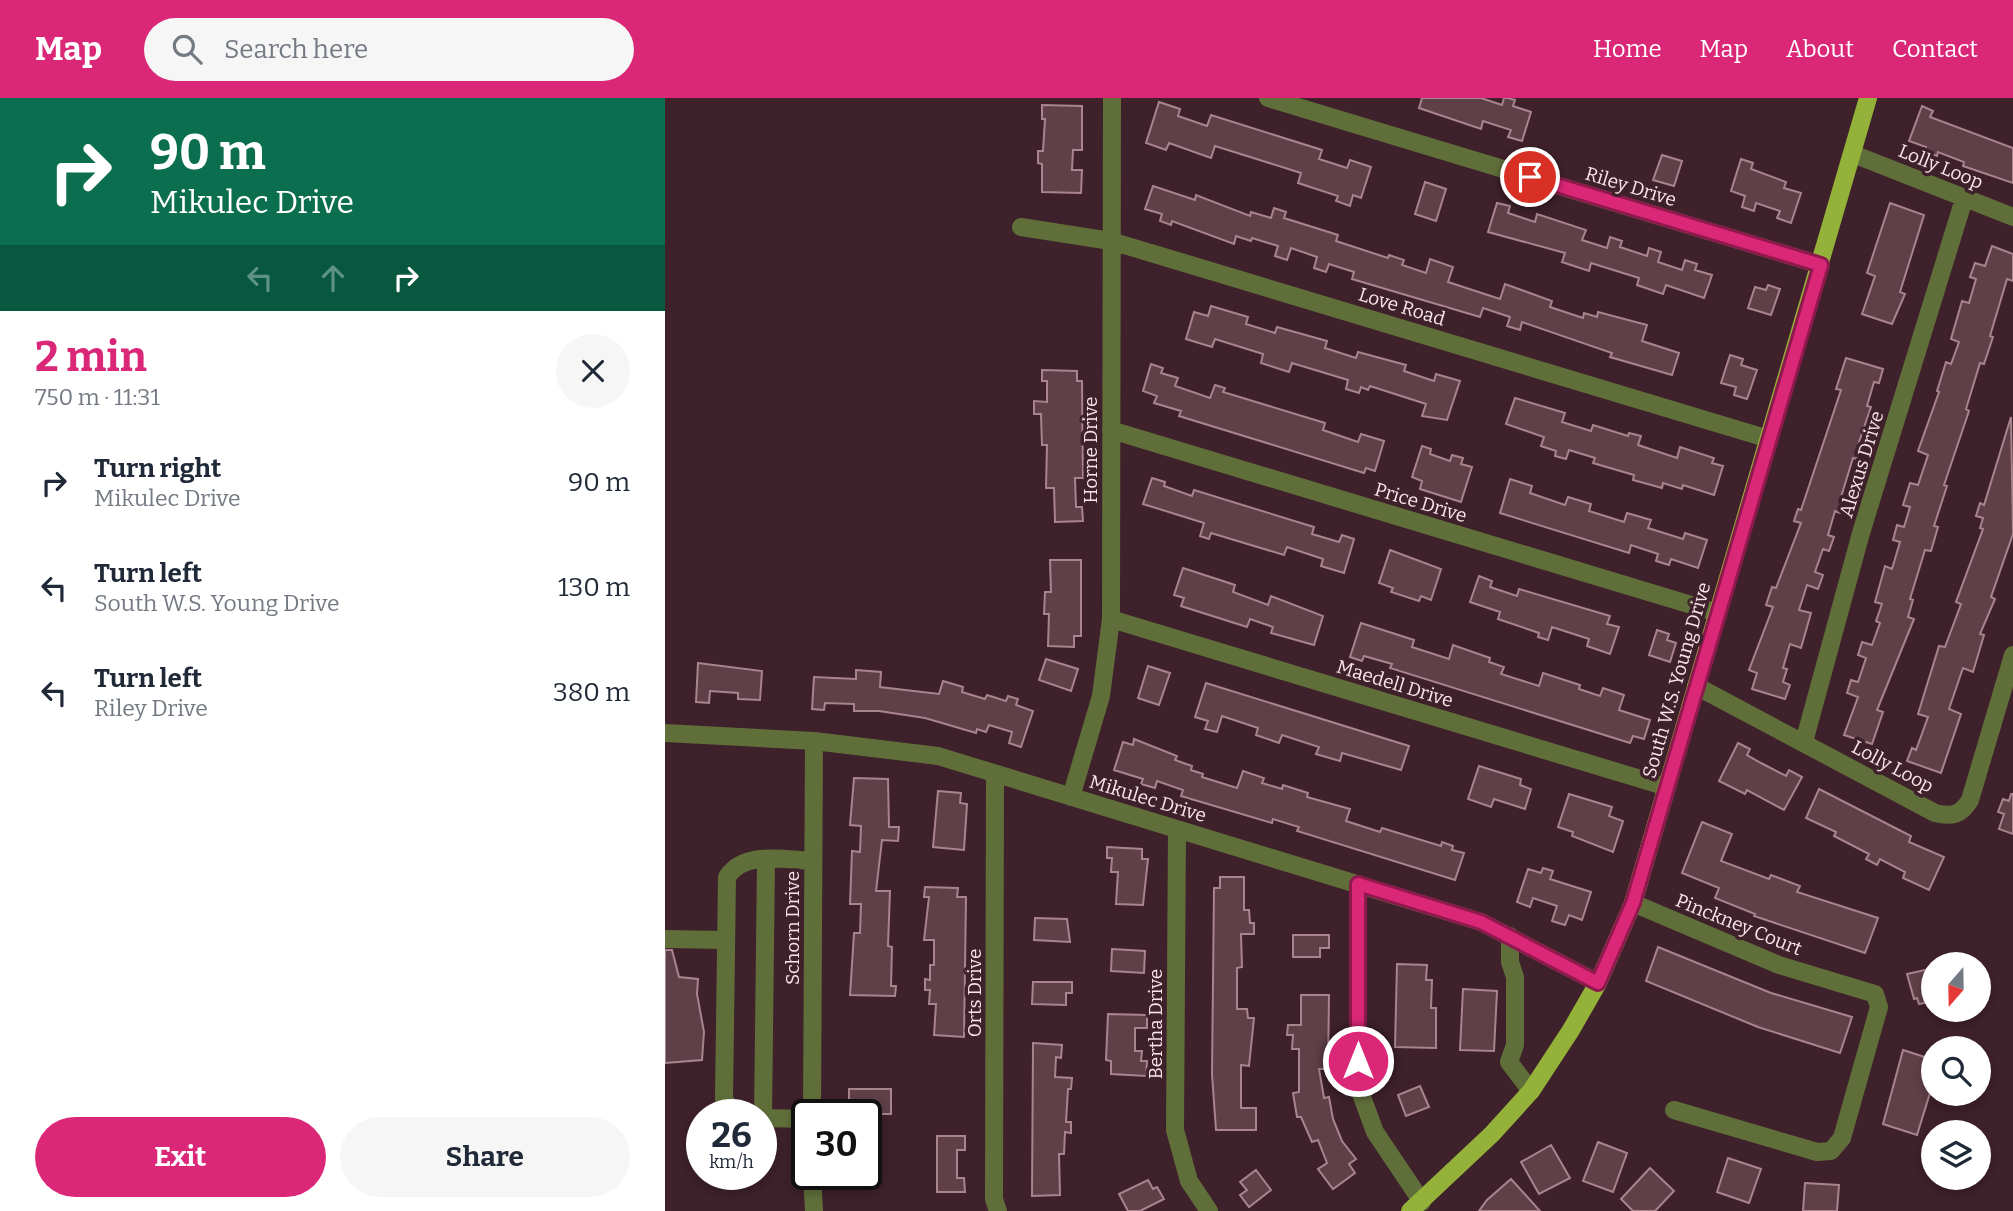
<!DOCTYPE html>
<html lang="en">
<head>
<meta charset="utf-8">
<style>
	:root { --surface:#fff; --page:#f6f6f7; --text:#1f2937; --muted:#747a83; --accent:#db2777 }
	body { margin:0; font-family:Bitter,serif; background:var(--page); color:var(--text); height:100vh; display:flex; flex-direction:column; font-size:26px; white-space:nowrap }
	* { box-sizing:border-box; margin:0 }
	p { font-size:23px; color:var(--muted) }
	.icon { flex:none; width:38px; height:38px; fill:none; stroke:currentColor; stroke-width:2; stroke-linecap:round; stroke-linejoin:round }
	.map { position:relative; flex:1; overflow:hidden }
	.sheet { display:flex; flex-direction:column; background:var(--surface); width:665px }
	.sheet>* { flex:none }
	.hud { background:#0b6e4f; color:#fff; overflow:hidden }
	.needle { width:46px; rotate:200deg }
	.tools { position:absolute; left:1256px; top:854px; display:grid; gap:14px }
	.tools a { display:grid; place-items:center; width:70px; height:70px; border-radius:50%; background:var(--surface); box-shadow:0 4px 10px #0003; font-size:35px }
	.speed { position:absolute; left:21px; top:1001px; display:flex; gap:14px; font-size:35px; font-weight:700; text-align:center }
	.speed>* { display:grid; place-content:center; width:91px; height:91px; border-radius:50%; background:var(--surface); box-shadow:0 4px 10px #0003; line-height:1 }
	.speed small { font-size:18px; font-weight:400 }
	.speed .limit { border:4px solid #111; border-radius:10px; background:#fff; color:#111 }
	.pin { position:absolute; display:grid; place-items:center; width:60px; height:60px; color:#fff; margin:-30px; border:4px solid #fff; border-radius:50%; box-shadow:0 2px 7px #0007 }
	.me { position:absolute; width:77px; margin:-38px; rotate:0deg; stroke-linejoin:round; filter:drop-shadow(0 0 5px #0008) }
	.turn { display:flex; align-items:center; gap:24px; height:147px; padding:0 35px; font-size:32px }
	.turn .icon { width:91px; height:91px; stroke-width:2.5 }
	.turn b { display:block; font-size:49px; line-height:60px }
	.lanes { display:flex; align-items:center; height:66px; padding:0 35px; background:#0003; justify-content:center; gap:35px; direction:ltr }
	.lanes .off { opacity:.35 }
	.round { display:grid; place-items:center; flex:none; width:74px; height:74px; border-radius:37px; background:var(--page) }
	.headline { display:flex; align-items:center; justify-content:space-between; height:119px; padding:0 35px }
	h1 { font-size:42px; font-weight:700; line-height:52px; color:var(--accent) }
	.action { display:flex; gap:14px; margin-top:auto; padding:14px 35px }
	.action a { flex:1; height:80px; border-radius:42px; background:var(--accent); color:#fff; font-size:28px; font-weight:700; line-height:80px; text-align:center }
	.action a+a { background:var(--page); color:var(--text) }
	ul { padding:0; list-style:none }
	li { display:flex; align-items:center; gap:21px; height:105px; padding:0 35px }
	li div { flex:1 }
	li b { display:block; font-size:26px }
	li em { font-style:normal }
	header { display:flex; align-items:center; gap:42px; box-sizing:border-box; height:98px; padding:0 35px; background:var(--accent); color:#fff }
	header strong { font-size:33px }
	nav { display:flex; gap:38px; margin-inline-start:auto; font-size:24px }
	.search { width:490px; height:63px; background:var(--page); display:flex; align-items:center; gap:18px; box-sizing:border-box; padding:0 24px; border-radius:38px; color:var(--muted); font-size:26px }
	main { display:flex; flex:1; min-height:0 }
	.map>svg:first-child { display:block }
	.building { fill:#5f3f48; stroke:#a9848e; stroke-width:2 }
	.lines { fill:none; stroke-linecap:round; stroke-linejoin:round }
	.minor { stroke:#606f3a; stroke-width:18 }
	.major { stroke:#94b13a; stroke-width:18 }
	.route-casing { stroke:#8e194d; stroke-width:18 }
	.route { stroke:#db2777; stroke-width:12 }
	.labels { text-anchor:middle; stroke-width:7; stroke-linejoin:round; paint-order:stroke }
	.street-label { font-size:19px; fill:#f9e5ea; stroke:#3e212a }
</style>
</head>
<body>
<header>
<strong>Map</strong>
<div class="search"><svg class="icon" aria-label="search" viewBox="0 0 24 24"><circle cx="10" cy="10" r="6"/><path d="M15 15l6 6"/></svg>Search here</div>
<nav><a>Home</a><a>Map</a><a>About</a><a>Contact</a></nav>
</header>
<main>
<section class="sheet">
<div class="hud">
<div class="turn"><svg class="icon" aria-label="right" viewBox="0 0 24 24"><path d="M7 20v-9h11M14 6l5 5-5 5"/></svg><div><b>90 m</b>Mikulec Drive</div></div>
<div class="lanes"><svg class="icon off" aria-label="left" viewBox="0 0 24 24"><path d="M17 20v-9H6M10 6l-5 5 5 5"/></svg><svg class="icon off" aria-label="ahead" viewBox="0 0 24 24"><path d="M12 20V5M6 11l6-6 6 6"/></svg><svg class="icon" aria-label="right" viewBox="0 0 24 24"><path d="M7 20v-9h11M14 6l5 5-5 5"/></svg></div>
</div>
<div class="headline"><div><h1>2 min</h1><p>750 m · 11:31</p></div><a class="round"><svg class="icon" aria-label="close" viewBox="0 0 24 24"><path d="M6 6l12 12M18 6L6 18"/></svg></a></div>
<ul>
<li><svg class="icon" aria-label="right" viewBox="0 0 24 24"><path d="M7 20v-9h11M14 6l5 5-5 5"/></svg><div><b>Turn right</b><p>Mikulec Drive</p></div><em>90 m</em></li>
<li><svg class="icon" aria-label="left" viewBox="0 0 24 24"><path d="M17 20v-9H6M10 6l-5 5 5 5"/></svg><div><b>Turn left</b><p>South W.S. Young Drive</p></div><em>130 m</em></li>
<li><svg class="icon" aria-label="left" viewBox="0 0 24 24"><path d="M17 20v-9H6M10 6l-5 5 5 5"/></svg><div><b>Turn left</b><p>Riley Drive</p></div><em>380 m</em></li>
</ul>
<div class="action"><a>Exit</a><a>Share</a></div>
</section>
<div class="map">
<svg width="1348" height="1113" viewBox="0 0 1348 1113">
	<rect width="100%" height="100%" fill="#3e212a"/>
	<path class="building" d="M757,0H816L837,7L839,0H843L850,2L848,8L866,14L857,43L843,39L846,32L818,23L816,31L754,10Z
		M494,4L515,11L513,18L542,28L546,17L657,52L654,61L682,70L685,62L706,69L696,100L688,97L685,108L671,103L673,98L633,85L636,75L550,48L546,60L504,45L501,52L481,45Z
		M377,7L417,8V52H408L407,72H417L416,95L377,94V66L373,65V53H378L380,21H377Z
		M1257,8L1268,13L1265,19L1348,50V85L1298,68L1299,64L1273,54L1272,58L1259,53L1261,49L1244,43Z
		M997,57L1017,63L1009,88L988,82Z
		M1076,61L1088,65L1086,71L1121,84L1119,90L1136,95L1126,125L1112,120L1115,113L1091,105L1089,113L1077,109L1080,98L1066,93Z
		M760,84L781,91L771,123L750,116Z
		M488,88L530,102L531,97L585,118L586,114L606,120L609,110L621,114L619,120L673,137L671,143L723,160L724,157L739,162L737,167L761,175L765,161L788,169L783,184L835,201L840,186L887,203L885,209L918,220L919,215L932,219L933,214L982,227L977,243L1014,255L1007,277L945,259L947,255L857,224L855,232L842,228L845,219L818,210L815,219L687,181L689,174L664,166L661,174L649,170L652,159L626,150L622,162L610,158L613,148L587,140L586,143L571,138L569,146L507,123L506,127L495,123L497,116L480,111Z
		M832,105L845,108L843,115L870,124L872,116L921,132L917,142L942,150L945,139L957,143L955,149L982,158L984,150L996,154L993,164L1017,172L1020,162L1032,166L1030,172L1047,177L1039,200L1001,187L998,196L972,187L974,180L926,165L924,173L897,164L900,155L823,134Z
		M1225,105L1259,117L1235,194L1240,196L1227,226L1197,216L1210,178L1202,175Z
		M1327,148L1348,156V183L1342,181L1325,238L1328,239L1319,266L1315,265L1301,311L1304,313L1279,387L1282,388L1269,428L1273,429L1266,453L1260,452L1245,501L1248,502L1243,519L1249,521L1212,612L1218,614L1207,646L1179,637L1193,599L1182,595L1186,582L1193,584L1201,560L1193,557L1197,544L1207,547L1215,525L1211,523L1217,506L1210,504L1220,468L1227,471L1235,444L1228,442L1232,427L1239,429L1245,409L1238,407L1245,385L1253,387L1263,357L1253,353L1274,294L1272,293L1281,264L1286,266L1294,244L1286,241L1297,203L1304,205L1311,181L1305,179L1310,165L1320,168Z
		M1103,187L1115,191L1106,217L1083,210L1090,189L1101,192Z
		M546,208L583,219L581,226L610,235L612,229L662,243L660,250L691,260L693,254L741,267L739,273L769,283L771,276L795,283L782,322L757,318L761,306L705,288L703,292L696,289L694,295L681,291L683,282L627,265L624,274L596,265L598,256L550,241L547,249L521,241L529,214L543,218Z
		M1065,257L1078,261L1076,267L1092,272L1082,301L1069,297L1071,289L1056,285Z
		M1181,260L1218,271L1214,285L1209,284L1202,308L1206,309L1193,347L1196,348L1192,361L1188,360L1176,399L1180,401L1175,415L1170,413L1163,437L1169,439L1164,453L1158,451L1150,474L1158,477L1153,491L1142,487L1134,512L1146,515L1136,550L1125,546L1118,570L1122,571L1118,584L1125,587L1120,601L1087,591L1092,575L1084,572L1108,509L1101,507L1107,489L1111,490L1136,425L1129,423L1133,411L1136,412L1176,292L1171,291Z
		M486,266L498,270L496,275L513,280L510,288L545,300L550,287L560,290L558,294L660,325L658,332L693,344L696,336L719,343L710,373L701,370L699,375L514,318L516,313L489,305L492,298L478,293Z
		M377,272L412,273V283H417L418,380H410L411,409H417L418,423L390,424L389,390H381L382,347H377L376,316H369V303L382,304V283H377Z
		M850,300L900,315L897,324L926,333L928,327L963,338L964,335L976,338L973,347L1012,360L1015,349L1049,360L1047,365L1058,368L1049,397L1018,387L1017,391L998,385L997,390L968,382L969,377L928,365L930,360L904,352L901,361L890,358L891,353L876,348L879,339L841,326Z
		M1346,319L1348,436L1326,499L1330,501L1315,536L1319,537L1308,574L1298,570L1284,611L1296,616L1276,675L1242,663L1247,650L1251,652L1263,619L1253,616L1274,548L1280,549L1296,506L1291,504L1318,431L1315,430L1318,420L1311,418L1315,405L1319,407Z
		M757,348L766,351L765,356L785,363L787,357L798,360L796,366L807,369L796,404L755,391L757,383L747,379Z
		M487,380L500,384L499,388L527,398L529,392L649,429L647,436L674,444L677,437L689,441L679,475L656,468L658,461L622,449L619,457L546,435L544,441L535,438L539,425L478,406Z
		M845,381L867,388L865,395L900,407L903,399L926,406L924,413L959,424L962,415L986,422L983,430L1018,441L1020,435L1042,442L1033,470L1006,461L1004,467L991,463L993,456L966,447L964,455L835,415Z
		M725,452L776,471L766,502L756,498L754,503L726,494L728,490L714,485Z
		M385,462H416V538H409V549L383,548L384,516H379L380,494H386Z
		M518,470L570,487L568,494L603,507L606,498L658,518L649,547L606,535L608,529L585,521L582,529L516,508L519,500L509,497Z
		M814,478L827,483L825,489L852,498L854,491L945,518L942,526L954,529L945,556L922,548L924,541L887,529L883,542L873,539L874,535L833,521L835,514L805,504Z
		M696,525L749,542L747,549L784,561L788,547L825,560L824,564L839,569L836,576L874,588L878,575L915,587L914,591L935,598L938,590L959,597L954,612L985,622L979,641L968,638L965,645L725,570L727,566L699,558L697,563L685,559Z
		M992,532L1004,536L1002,542L1011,545L1005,564L984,557Z
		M381,561L413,571L406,593L374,582Z
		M33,565L97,573L95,602L73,601V595L45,593L44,605L31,604Z
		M483,568L505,575L494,607L473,600Z
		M191,572L216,574L215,589L274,596L278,583L298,589L297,594L320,601L322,597L341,603L343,598L353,601L351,607L368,613L356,649L344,645L347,634L324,627L321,634L312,631L311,635L260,620L214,613H189V606L160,605L159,612L147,611L149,579L191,581Z
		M541,585L744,648L736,672L677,655L675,663L651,656L654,649L617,637L614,645L591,637L593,630L557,618L552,634L540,631L543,623L530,619Z
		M469,641L512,658L510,662L527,668L526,672L538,676L537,679L572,690L578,673L599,680L597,685L617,691L618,687L643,695L642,699L685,711L681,723L715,734L717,730L776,748L777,744L788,748L787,752L799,755L790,782L632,733L634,729L608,721L607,725L516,698L518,692L492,683L490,690L476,686L478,681L449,672L458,644L468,647Z
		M1073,645L1085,651L1082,657L1096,665L1121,678L1124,672L1137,679L1119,712L1082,692L1080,696L1054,683Z
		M814,668L856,681L855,687L866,691L860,711L829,701L826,709L803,701Z
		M189,680L223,681L224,729H234L233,743L217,742L211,793H225L223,848L227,849L226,888H231L230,898L185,897L189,835H195L196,806H185L187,753L195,754L196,728L185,727Z
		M1154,691L1246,738L1244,744L1279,759L1264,792L1238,780L1240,774L1215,761L1212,767L1201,761L1204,756L1169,738L1171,734L1141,720Z
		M273,693L296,695L295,705L302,706L299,752L268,749Z
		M904,696L947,709L944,718L958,723L948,754L907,738L908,734L893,729Z
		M1346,696H1348V736L1334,731L1339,716L1333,714L1338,701L1344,703Z
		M1037,724L1067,736L1056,763L1104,781L1106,777L1135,788L1132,794L1213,820L1200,855L1089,818L1090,816L1050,800L1054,790L1017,775Z
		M442,749L477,751V761H483L478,807L451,806L453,774H446L447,760H442Z
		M878,770L888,773L885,781L926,794L917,822L904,817L900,827L887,823L892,808L868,800L865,809L852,804L863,771L876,775Z
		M555,779H579V812H584L585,825H589V836H576L577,869L572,870V911H582L583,920H589L584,968L576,967V1010H591V1032H551L547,976L549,790H555Z
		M260,789L293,790L292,799H301L299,939L269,937L271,906H264L265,892H260V881L265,882V867H269V842H259L264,799H259Z
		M370,820L402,821L405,844L369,842Z
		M628,837H664V850H655V859H628Z
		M993,849L1106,895L1187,919L1175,955L1093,929L981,883Z
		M447,851L480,853L479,875L446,873Z
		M0,852H7L14,879L33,881L32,896L39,934L37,962L0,965Z
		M732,866L762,867L761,882H767L766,910H771V950L730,949Z
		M1269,870V903L1254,906L1252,900L1249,901L1242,876Z
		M368,884H407V895H401V907L367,906Z
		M798,891L832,893L829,953L795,952Z
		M636,897H664L663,971H654L659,1000L664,999L668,1021L677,1043L691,1061L684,1066L690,1075L668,1091L653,1071L662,1065L653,1042L647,1044L636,1019H632L628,995L634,994V951H627L628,937H622L623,927H636Z
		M443,916L482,917V930H470V953H477L476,963H482L481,978L446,976V963L441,962Z
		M368,945L397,947L396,960L391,959L390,979L407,980L406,991H403L401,1024H406V1035L400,1034L399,1056H394L395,1097L367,1098Z
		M1238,952L1269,962V982L1252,1037L1218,1026Z
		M755,988L764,1009L741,1018L733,997Z
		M184,991H226V1016H184Z
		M272,1038H300V1052H292V1080H299L300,1094H272Z
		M933,1044L962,1055L948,1094L918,1083Z
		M886,1047L905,1080L874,1096L856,1064Z
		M1063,1060L1096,1071L1084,1105L1052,1094Z
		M985,1070L1009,1093L990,1113H968L956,1101Z
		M591,1072L606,1092L584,1109L575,1097L582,1092L575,1084Z
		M846,1081L875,1113H814L822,1102Z
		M483,1082L488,1091L492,1089L499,1101L475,1113H463L454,1096Z
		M1140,1085L1174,1087L1172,1113H1138Z"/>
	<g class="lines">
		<path class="minor" d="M603,0L1156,167
			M1188,56L1348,119
			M356,129L446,143L1104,341
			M446,332L1053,515
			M446,521L1002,689
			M1031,588L1270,715C1287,719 1296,717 1305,702L1348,557
			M0,635L149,643L273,658L816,824L933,885
			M1139,644L1196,435L1299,101
			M330,676L329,1101L333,1113
			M406,699L436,598L446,521L447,0
			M512,731L510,1032L524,1083L544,1113
			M693,786V988L710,1034L757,1104
			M968,805L1114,867L1210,896L1214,909L1177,1040L1166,1053L1152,1054L1009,1012
			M845,838V864L850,879V947L844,964L866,993
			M0,841L61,842
			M75,1017L64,1009L59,1001L62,779C79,752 120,762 148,763
			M147,1017L149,643
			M96,1020L142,1021
			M98,1020L101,762
			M147,1076L149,1113"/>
		<path class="major" d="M745,1113L827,1036L866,993L906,932L933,885L968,805L1203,0"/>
	</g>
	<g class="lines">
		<defs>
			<path id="route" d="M693,963V786L816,824L933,885L968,805L1156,167L865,79"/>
		</defs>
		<use href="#route" class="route-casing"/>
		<use href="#route" class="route"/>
	</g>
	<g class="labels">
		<g class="street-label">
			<text transform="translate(1276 68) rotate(22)" y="7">Lolly Loop</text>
			<text transform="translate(966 88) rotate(17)" y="7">Riley Drive</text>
			<text transform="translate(737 208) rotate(17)" y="7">Love Road</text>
			<text transform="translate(425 352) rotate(-90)" y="7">Horne Drive</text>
			<text transform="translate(1196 366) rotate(-73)" y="7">Alexus Drive</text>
			<text transform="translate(756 404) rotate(17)" y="7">Price Drive</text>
			<text transform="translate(1011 582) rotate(-74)" y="7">South W.S. Young Drive</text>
			<text transform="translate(730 585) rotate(17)" y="7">Maedell Drive</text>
			<text transform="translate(1228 668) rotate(28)" y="7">Lolly Loop</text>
			<text transform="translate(483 700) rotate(17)" y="7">Mikulec Drive</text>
			<text transform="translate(1074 826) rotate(22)" y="7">Pinckney Court</text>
			<text transform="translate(127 830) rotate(-90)" y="7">Schorn Drive</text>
			<text transform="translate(309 895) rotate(-90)" y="7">Orts Drive</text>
			<text transform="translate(490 926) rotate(-90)" y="7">Bertha Drive</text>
		</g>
	</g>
</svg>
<div class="tools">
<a><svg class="needle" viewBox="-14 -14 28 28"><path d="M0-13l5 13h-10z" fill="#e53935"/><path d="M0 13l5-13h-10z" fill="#747a83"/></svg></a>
<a><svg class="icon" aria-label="search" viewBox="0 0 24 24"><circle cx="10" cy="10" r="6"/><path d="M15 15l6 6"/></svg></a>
<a><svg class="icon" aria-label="layers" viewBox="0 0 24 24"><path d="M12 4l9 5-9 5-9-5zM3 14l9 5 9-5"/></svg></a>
</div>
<div class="speed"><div>26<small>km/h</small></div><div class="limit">30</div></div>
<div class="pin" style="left:865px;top:79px;background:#d93025"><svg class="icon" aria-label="arrive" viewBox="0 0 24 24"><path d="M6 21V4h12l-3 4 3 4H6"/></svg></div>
<svg class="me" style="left:693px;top:963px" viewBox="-20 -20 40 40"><circle r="17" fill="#db2777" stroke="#fff" stroke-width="3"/><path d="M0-11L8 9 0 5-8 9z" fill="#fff"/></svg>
</div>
</main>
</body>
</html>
